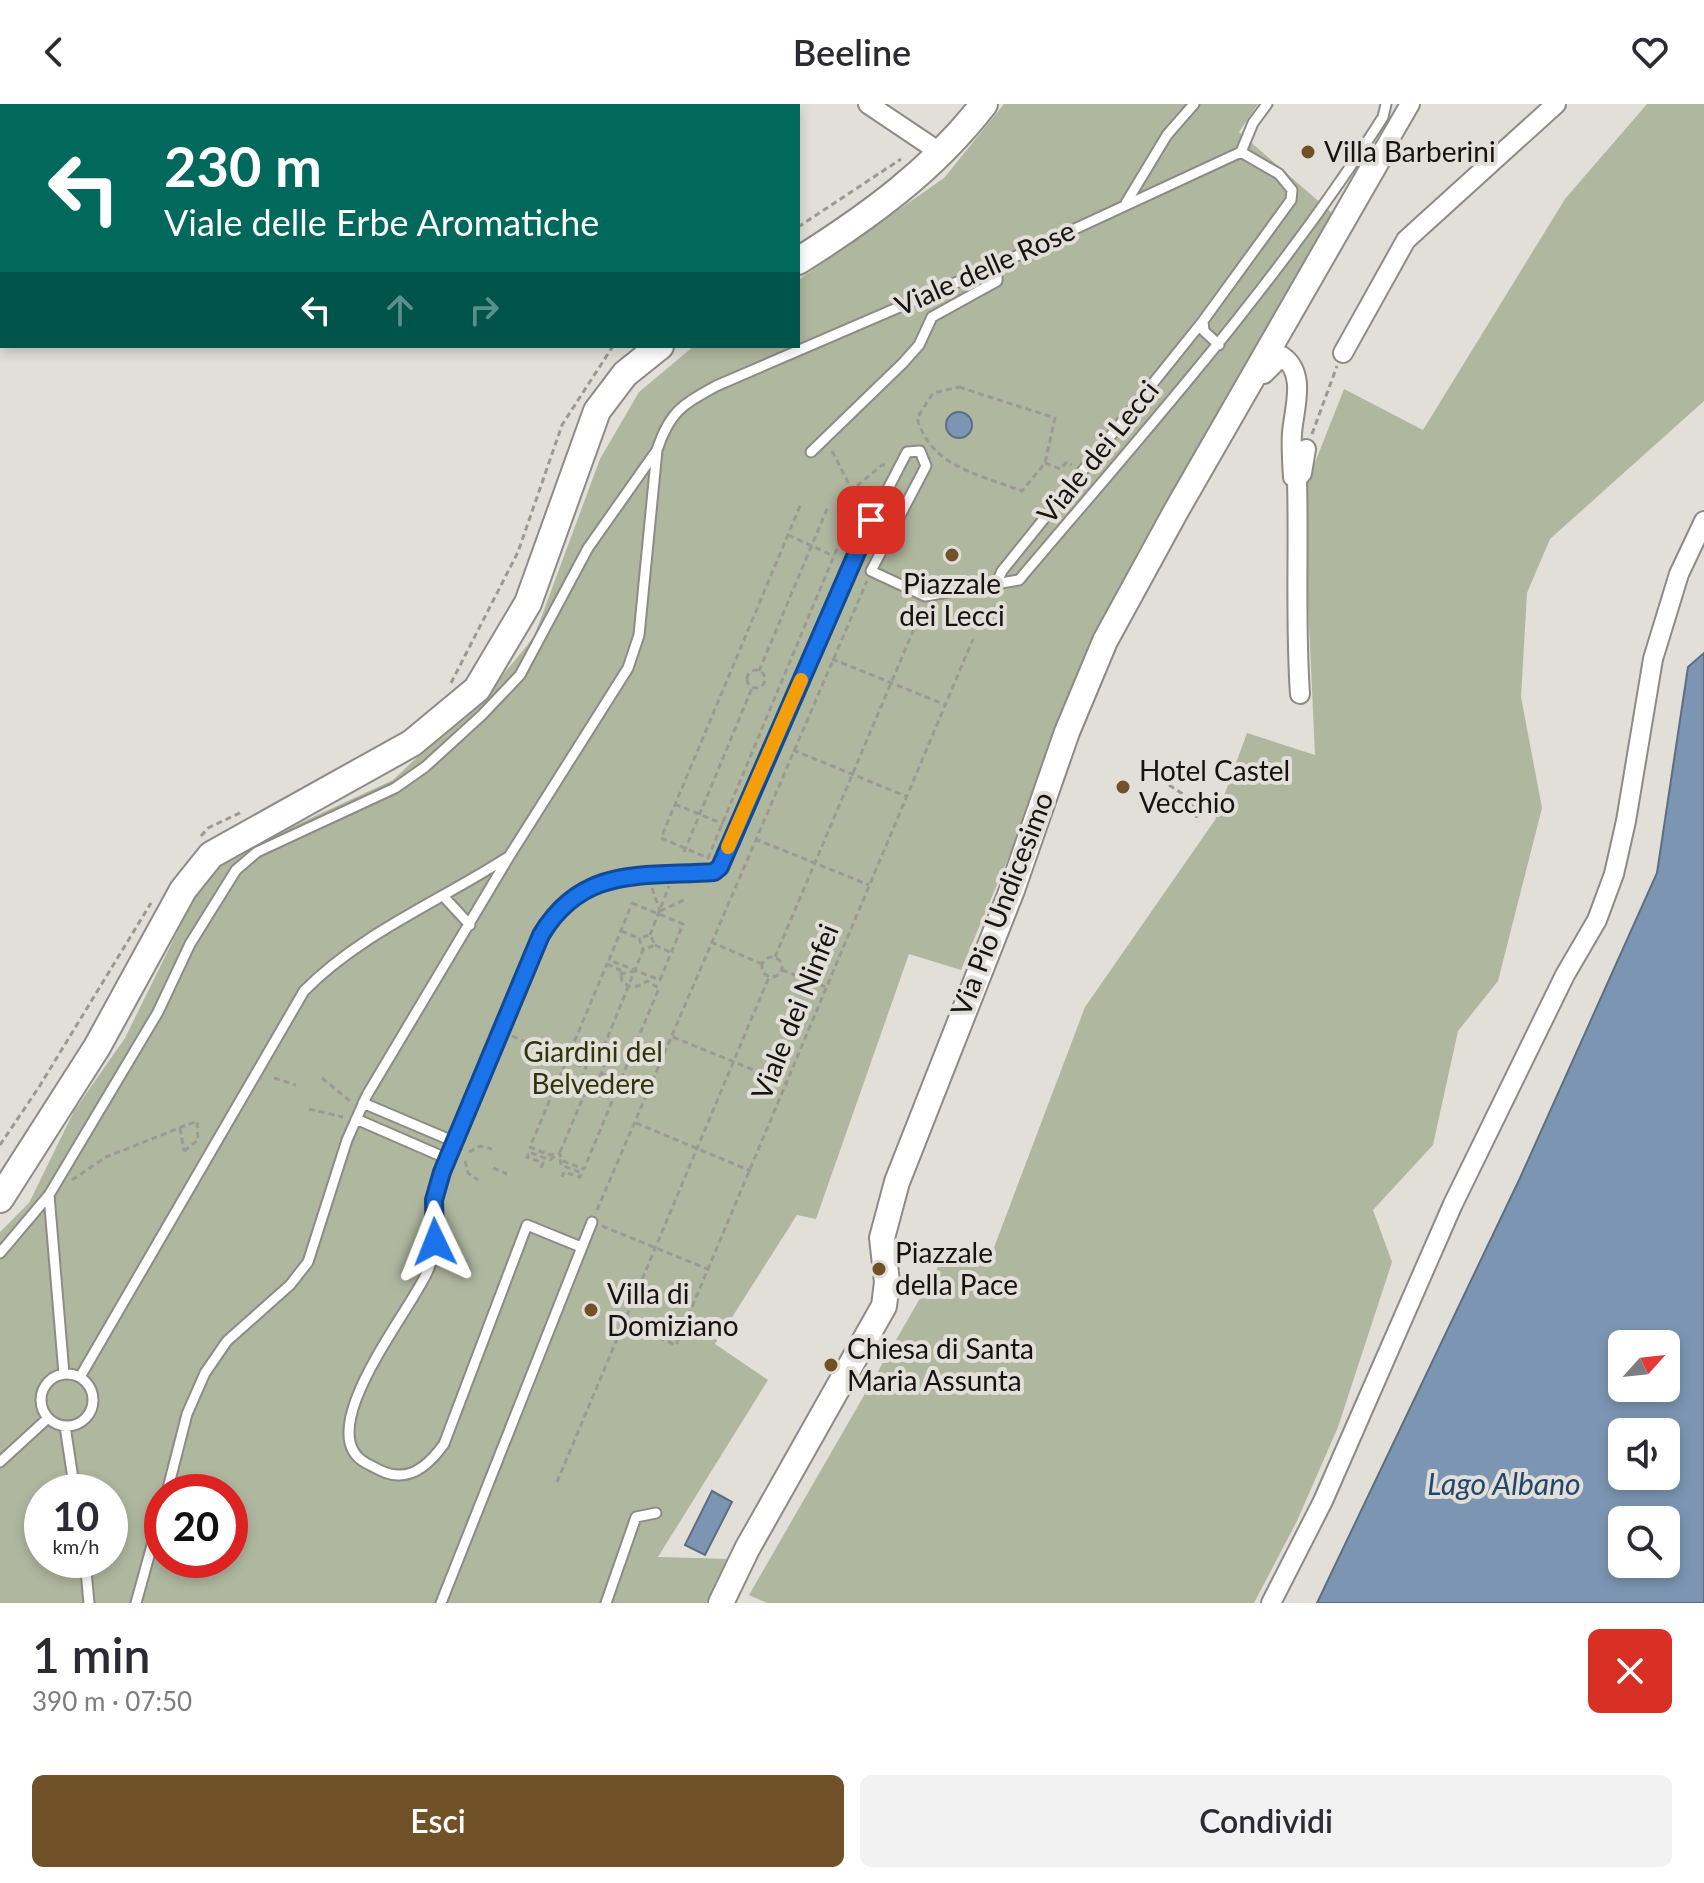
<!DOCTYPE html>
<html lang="it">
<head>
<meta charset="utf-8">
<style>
	:root { --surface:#fff; --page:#f2f2f3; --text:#2b2b33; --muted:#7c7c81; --accent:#715127 }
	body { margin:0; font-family:Lato,sans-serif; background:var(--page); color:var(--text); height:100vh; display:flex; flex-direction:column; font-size:30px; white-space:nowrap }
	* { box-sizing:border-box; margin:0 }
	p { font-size:26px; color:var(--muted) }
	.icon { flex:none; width:44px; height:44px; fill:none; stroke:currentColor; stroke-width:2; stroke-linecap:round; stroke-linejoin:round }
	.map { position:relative; height:1499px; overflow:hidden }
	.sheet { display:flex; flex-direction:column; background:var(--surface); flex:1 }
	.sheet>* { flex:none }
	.banner { position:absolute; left:0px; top:0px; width:800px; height:244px; box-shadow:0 4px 12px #0003; background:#00695c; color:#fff; overflow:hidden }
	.needle { width:52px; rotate:63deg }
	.fabs { position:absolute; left:1608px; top:1226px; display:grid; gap:16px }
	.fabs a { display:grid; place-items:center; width:72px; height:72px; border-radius:12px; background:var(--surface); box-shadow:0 4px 12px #0003; font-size:40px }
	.speed { position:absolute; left:24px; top:1370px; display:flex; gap:16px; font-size:40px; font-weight:700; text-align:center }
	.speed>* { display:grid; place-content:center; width:104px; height:104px; border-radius:50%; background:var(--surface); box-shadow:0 4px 12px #0003; line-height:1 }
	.speed small { font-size:20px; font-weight:400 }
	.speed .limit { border:12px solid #d22; background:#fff; color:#111 }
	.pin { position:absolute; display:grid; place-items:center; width:68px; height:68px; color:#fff; margin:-34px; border-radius:16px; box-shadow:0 4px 12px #0006 }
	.me { position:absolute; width:88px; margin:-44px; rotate:358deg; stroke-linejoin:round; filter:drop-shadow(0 0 6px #0008) }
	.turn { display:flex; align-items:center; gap:28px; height:168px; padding:0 32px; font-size:36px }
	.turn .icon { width:104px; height:104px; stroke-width:2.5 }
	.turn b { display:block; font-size:56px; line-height:68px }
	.lanes { display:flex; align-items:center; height:76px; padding:0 32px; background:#0003; justify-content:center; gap:40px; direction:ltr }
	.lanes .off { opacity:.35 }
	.round { display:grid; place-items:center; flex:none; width:84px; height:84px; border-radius:12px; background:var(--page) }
	.overview { display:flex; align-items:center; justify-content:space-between; height:136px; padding:0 32px }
	h1 { font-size:48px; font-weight:600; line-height:60px }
	.cta { display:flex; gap:16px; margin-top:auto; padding:16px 32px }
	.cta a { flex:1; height:92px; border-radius:12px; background:var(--accent); color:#fff; font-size:32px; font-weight:600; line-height:92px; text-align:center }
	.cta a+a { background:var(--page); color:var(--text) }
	header { display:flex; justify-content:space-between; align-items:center; height:104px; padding:0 32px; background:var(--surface); font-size:36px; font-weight:600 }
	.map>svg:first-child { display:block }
	.green { fill:#b0b79f; fill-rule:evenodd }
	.water { fill:#7c95b2; stroke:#5d6e82; stroke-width:2; fill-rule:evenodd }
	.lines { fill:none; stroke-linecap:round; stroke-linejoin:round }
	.service-casing { stroke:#8e8a85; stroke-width:13 }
	.minor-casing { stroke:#8e8a85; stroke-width:22 }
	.tertiary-casing { stroke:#8e8a85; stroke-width:28 }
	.secondary-casing { stroke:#8e8a85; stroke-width:30 }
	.path { stroke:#9c9995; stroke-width:3; stroke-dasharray:6 4; stroke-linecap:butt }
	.service { stroke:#fff; stroke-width:9 }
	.minor { stroke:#fff; stroke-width:18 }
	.tertiary { stroke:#fff; stroke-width:24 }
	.secondary { stroke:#fff; stroke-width:26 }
	.rail { stroke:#32312e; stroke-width:5; stroke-dasharray:16 8; stroke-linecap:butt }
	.route-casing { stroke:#114b97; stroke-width:20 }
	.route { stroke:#1a73e8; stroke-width:14 }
	.slow { stroke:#f59e0b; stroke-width:14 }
	.poi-dot { fill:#715127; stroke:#e2ded8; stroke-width:3 }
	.labels { text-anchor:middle; stroke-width:8; stroke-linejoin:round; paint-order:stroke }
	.poi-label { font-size:28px; fill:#141311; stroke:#e2ded8; text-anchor:start }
	.street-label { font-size:28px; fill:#141311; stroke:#e2ded8 }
	.park-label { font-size:28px; fill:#2c360a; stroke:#e2ded8 }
	.water-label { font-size:30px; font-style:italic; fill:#21466f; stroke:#e2ded8 }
</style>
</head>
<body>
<header><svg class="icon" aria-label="back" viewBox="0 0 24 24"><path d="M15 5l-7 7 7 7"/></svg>Beeline<svg class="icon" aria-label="heart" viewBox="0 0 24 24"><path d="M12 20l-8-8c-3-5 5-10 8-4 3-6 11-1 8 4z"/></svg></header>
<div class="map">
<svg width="1704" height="1499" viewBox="0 0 1704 1499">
	<rect width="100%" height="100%" fill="#e2ded8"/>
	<path class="green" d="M1004,0H1258L1239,28L1339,115L1138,447L961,866L909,850L816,1115L797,1111L715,1240L768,1276L658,1453L731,1455L708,1499H0V1128L29,1099L74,1007L125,934L190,802L220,756L393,676L496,579L534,533L600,355L639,288L694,242H798V176L944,74ZM42,1388H110V1456H42ZM162,1388H230V1456H162Z
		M1647,0H1704V297L1550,435L1527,489L1521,593L1542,704L1498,877L1458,927L1433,1041L1373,1106L1392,1158L1338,1323L1297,1417L1254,1499H767L749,1491L945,1151L987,1162L1085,903L1215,716L1247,629L1315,651L1303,389L1344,285L1423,326L1565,95Z"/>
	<path class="water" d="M946 321a13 13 0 1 1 26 0a13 13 0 1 1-26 0Z
		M1704,549V1499H1317L1520,1074L1657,769L1688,563ZM1622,1240H1666V1284H1622ZM1622,1328H1666V1372H1622ZM1622,1416H1666V1460H1622Z
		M712,1387L732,1398L705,1451L685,1441Z"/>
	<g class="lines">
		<defs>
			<path id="service" d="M218,2L222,0
				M1126,99L1167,31L1194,0
				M1219,241L1204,227L1203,217L1291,96L1292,86L1279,70L1241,48
				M811,348L903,259L919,241L932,213L997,177V161
				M996,480L1002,467L1203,217
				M444,793L470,821
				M363,999L455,1038
				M356,1015L448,1055
				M581,1143L527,1121L444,1340C434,1354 419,1371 400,1371C388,1372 376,1364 366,1359C308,1328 415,1202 429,1164C438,1141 430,1120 434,1097C435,1087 440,1077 442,1068L541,831C584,759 641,773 714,768L720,763L862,435L907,348L920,347L926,362L871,467L925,492L1019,476C1146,326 1277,180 1383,13L1386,0
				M0,1149L49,1091
				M41 1296a26 26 0 1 1 52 0a26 26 0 1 1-52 0Z
				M64,1270L49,1091L158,908L190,840L236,766L257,748L395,684L425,663L482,611L520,571L588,444L657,346
				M80,1273L304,887C361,829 440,797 508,753
				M65,1322L75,1388
				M0,1358L48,1314
				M167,1388L187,1310L205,1269L227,1237L290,1181L308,1158L347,1036L367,991L510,751L628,564L639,531L657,346C670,307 682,301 716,282L997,161L1241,48L1253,19L1267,0
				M85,1456L89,1499
				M136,1499L162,1405
				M441,1499L592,1118
				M606,1499L636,1413L656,1409"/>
			<path id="minor" d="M45,0L46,2
				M868,0L941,49
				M1377,57L1410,0
				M1343,249L1406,136L1556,0
				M1264,270L1282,252C1307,269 1294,304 1292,329C1291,343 1292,358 1293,373L1297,375L1302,369L1306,345
				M1297,375C1299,447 1295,519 1300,590
				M1271,1499L1323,1397L1453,1100L1565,871L1597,816L1614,770L1626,717L1653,555L1679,470L1704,417"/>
			<path id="tertiary" d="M721,1499L747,1445L884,1202L887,1178L882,1134L897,1078L1012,786L1067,628L1105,537L1176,407L1377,57"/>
			<path id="secondary" d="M798,157C868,113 933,66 984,0
				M0,1095L97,943L183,786L211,751L412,639L477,585L528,499L597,307L625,270L660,242"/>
		</defs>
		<use href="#service" class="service-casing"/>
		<use href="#minor" class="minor-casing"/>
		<use href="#tertiary" class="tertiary-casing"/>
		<use href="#secondary" class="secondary-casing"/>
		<path class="path" d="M798,123L901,55
			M959,283L1055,314L1045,359L1022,387C978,370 931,363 917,314L933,289Z
			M1312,330L1337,262
			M832,347L852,386L882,361H888
			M1045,359L1060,365L1067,358L1072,361
			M800,402L661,734L708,754L846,423
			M788,431L834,452
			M832,555L946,601
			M747 575a9 9 0 1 1 18 0a9 9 0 1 1-18 0Z
			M759,567L827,405
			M451,579L518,448L562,321L613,242
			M793,646L908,693
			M1169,681L1192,696L1198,718
			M675,700L723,720
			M201,732L208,724L242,708
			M755,735L869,781
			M684,748L752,584
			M652,784L660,807
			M632,799L683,820L660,876L609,856Z
			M660,807L684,796
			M621,827L639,834
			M650,831L669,782
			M711,838L762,860
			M655,841L670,848
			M762 863a10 10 0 1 1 20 0a10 10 0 1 1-20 0Z
			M775,853L919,513
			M607,860L620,866L622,877C631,886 638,883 647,877L659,884L584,1065L563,1057L559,1049L550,1051L530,1043Z
			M782,866L826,883
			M620,870L635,867
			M512,932L537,943
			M673,933L788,980
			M591,949L607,955L595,985L580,979Z
			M600,952L643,846L655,841L650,831L639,834L643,846
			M566,956L585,964
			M602,970L620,977
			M274,974L296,981
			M322,974L350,997
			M309,1005L343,1013
			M636,1019L751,1067
			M180,1024L184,1047
			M0,1041L39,983L151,799
			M184,1047L198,1036
			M469,1048L480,1042L492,1045
			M560,1048L588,982
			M560,1055L561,1061L582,1069L580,1073L564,1068L562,1073
			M465,1057L468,1069L478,1076
			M493,1064L507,1070
			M541,1064L543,1059L527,1053L529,1048L550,1056L556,1051
			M72,1076L106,1053L197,1017L198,1036
			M597,1106L867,477
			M602,1122L710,1166
			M622,1218L676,1241L973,535
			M557,1378L769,873"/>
		<use href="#service" class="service"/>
		<use href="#minor" class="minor"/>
		<use href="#tertiary" class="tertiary"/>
		<use href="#secondary" class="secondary"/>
		<path class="rail" d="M152,2L156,0
			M0,80L2,79"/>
	</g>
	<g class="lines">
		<defs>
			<path id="route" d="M435,1138L434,1096L442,1068L541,831C583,761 643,773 714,768L720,763L871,416"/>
		</defs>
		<use href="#route" class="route-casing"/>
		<use href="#route" class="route"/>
		<path class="slow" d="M728,743L801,576"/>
	</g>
	<g class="poi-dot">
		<circle cx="1308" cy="48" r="8"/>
		<circle cx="952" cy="451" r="8"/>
		<circle cx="1123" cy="683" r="8"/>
		<circle cx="879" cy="1165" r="8"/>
		<circle cx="591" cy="1206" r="8"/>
		<circle cx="831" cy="1261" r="8"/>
	</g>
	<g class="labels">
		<g class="poi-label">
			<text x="1324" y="58">Villa Barberini</text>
			<text x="952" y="490" text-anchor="middle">Piazzale<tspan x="952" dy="32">dei Lecci</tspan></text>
			<text x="1139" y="677">Hotel Castel<tspan x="1139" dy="32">Vecchio</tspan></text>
			<text x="895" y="1159">Piazzale<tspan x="895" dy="32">della Pace</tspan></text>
			<text x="607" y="1200">Villa di<tspan x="607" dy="32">Domiziano</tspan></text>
			<text x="847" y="1255">Chiesa di Santa<tspan x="847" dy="32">Maria Assunta</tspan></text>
		</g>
		<g class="street-label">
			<text transform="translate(985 164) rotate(-24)" y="10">Viale delle Rose</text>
			<text transform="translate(1098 348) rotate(-51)" y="10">Viale dei Lecci</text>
			<text transform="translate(1002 800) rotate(-69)" y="10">Via Pio Undicesimo</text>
			<text transform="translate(795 908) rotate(-68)" y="10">Viale dei Ninfei</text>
		</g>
		<g class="park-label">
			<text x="593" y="958">Giardini del<tspan x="593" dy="32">Belvedere</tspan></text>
		</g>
		<g class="water-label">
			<text x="1504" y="1391">Lago Albano</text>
		</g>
	</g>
</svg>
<div class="fabs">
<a><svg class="needle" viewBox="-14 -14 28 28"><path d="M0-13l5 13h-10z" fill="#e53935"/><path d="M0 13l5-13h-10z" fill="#7c7c81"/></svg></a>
<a><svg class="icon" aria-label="sound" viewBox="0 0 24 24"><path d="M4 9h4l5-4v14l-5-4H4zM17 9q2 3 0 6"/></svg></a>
<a><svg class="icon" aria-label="search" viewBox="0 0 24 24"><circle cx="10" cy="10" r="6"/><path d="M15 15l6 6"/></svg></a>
</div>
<div class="speed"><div>10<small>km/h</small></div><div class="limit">20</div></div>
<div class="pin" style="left:871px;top:416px;background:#d93025"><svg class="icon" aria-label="arrive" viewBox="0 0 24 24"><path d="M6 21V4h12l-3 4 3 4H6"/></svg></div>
<svg class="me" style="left:435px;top:1138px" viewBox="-20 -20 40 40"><path d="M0-17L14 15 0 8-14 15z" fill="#1a73e8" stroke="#fff" stroke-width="4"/></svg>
<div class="banner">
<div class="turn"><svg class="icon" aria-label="left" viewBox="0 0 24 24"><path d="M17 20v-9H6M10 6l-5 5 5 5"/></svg><div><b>230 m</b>Viale delle Erbe Aromatiche</div></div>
<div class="lanes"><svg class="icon" aria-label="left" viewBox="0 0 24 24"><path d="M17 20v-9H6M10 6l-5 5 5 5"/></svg><svg class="icon off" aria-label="ahead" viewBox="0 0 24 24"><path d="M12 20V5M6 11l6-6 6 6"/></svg><svg class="icon off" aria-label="right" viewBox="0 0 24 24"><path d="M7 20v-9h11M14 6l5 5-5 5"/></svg></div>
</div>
</div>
<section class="sheet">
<div class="overview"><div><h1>1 min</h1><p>390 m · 07:50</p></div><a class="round" style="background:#d93025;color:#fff"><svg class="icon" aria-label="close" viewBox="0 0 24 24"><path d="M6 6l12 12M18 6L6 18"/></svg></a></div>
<div class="cta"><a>Esci</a><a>Condividi</a></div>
</section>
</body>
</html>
